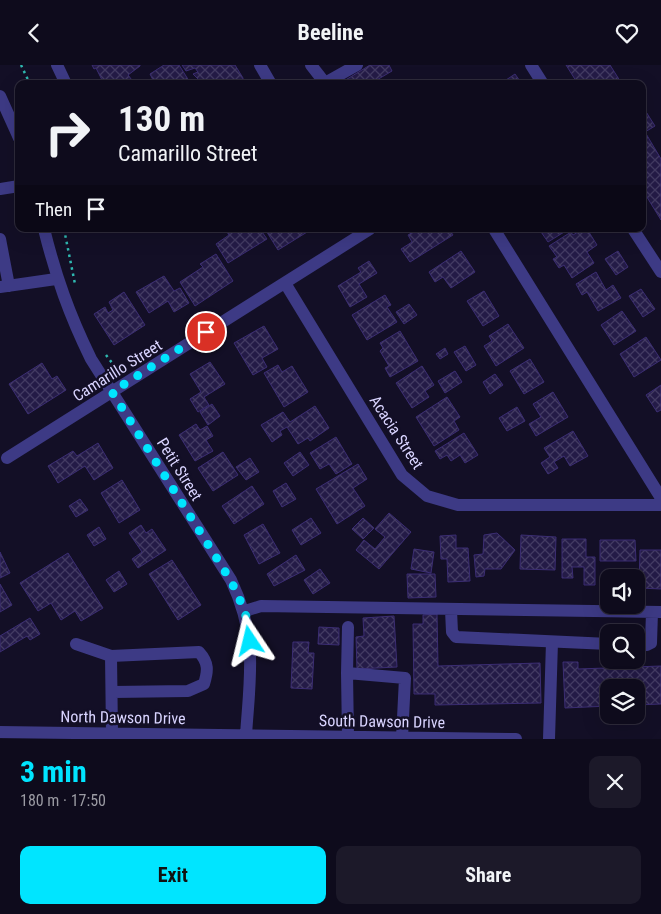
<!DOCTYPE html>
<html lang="en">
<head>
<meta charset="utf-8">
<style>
	:root { --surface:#0e0b1c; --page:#1c1929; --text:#f1f3f6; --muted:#9b9ba3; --line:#2e2b3b; --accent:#00e5ff }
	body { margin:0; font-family:"Roboto Condensed",sans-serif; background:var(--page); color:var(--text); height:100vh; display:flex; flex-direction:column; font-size:19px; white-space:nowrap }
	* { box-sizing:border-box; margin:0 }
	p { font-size:16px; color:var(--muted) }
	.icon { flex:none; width:28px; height:28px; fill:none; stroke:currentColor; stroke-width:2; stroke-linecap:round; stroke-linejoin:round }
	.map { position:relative; height:674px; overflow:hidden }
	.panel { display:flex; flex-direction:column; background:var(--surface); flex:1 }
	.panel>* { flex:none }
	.hud { position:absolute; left:15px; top:15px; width:631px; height:152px; border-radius:10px; box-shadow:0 5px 20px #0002,0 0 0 1px var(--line); background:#0e0b1c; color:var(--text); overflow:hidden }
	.tools { position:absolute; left:600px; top:504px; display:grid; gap:10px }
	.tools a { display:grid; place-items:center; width:45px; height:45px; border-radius:10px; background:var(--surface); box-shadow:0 5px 20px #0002,0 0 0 1px var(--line); font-size:25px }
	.pin { position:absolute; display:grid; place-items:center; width:42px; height:42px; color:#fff; margin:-21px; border:2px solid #fff; border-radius:50%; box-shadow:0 1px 5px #0007 }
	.me { position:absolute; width:55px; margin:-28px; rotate:350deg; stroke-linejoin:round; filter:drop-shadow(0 0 4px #0008) }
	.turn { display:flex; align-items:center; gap:18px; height:105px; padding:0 20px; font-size:22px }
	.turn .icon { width:65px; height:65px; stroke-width:2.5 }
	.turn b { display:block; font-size:35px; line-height:42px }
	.then { display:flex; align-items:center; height:48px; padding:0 20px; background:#0003; gap:10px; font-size:19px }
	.round { display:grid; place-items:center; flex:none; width:52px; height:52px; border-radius:10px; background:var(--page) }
	.head { display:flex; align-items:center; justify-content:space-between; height:85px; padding:0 20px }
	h1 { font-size:30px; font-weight:700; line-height:38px; color:var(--accent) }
	.cta { display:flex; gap:10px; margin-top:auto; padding:10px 20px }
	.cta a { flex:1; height:58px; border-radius:10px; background:var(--accent); color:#111; font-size:20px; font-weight:700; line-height:58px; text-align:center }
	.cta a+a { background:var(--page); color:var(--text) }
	header { display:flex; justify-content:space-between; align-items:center; height:65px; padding:0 20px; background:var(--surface); font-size:22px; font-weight:700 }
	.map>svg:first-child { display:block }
	.building { fill:url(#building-cross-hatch); stroke:#3b2d73 }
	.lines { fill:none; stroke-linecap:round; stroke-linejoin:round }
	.path { stroke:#2fb8b0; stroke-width:2.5; stroke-dasharray:2.5 4; stroke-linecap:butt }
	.minor { stroke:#3d3a85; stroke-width:12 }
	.route { stroke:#00e5ff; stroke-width:9; stroke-dasharray:0 16.2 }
	.labels { text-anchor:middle; stroke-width:5; stroke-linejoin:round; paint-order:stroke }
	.street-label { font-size:16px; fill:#d9d4ff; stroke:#130f26 }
</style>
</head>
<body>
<header><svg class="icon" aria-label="back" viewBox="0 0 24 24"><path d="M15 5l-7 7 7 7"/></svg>Beeline<svg class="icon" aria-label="heart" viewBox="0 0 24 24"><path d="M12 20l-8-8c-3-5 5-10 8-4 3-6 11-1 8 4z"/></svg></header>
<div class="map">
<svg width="661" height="674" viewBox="0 0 661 674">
	<defs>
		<pattern id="building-cross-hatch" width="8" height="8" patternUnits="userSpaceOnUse" patternTransform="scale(1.25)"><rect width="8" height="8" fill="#241b47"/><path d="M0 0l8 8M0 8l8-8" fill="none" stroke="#433b63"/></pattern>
	</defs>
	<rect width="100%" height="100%" fill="#130f26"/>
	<path class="building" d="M92,0H140V1L128,10L135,19H104L96,3L94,4Z
		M164,0H179L191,19H155L150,9Z
		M182,0H235L243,13V17L246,16L248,19H199L200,16L193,9L198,7L195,3L186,6Z
		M370,0H389L392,6L370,19H339Z
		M566,0H610L622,19H578Z
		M515,9L522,19H500Z
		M643,42L655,61L645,67L661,94V155L642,124Z
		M225,164H260L267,174L228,198L216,179L229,170Z
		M265,164H312L278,185Z
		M418,164H449L453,170L410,197L401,184L412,177L408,170Z
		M539,164H569L548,177Z
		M583,164H587L597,180L587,187L594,198L572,213L564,200L559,203L553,194L557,192L549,181L571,167L573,170Z
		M461,186L475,207L451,223L443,212L435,217L429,207Z
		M618,186L628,202L616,210L605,194Z
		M216,189L233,216L195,241L180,217L203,202L200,199Z
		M369,196L377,208L359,219L367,232L350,242L338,221L361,207L358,203Z
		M596,207L606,225L613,220L621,233L598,246L587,227L582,230L576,219Z
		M164,211L174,226L180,223L189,238L174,247L168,236L149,248L136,227Z
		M641,224L655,244L643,252L629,231Z
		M484,226L499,251L483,261L467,236Z
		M124,227L145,260L114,280L94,249L105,242L108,248L113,245L109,237Z
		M385,230L391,240L387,242L397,257L367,275L352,250Z
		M409,239L417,250L404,259L396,247Z
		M622,246L636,266L614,280L601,260Z
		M508,259L524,283L496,301L484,281L492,276L489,271Z
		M264,261L278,284L262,293L267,302L253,310L234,278Z
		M400,266L418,296L390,312L385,303L389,301L380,286L383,283L380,278Z
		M646,272L661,295L634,312L620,289Z
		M465,281L476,300L466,306L454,287Z
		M445,283L448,289L440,294L436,289Z
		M530,294L544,317L524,329L510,306Z
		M210,297L225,319L204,332L209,340L198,347L190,334L201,327L190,309Z
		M42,298L52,314L57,311L66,325L28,349L9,319Z
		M278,300L282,307L292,301L308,327L284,342L264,308Z
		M422,301L434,320L425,326L429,332L412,343L396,318Z
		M455,306L462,317L445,328L438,316Z
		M495,309L503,320L490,329L483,317Z
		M661,320V345L657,347L646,330Z
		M553,327L568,352L536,371L529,359L541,352L533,339Z
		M447,332L460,352L454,356L459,365L434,381L416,352Z
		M212,339L220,351L208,360L200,347Z
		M315,341L329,363L310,376L308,373L298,379L287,362L280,366L282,370L272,377L261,360L283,347L290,357Z
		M517,342L525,356L507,366L499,353Z
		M196,359L200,365L207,361L213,371L206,375L213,386L195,396L179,370Z
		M573,366L588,391L570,401L564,391L554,397L558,403L548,409L541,398L550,392L544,383Z
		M464,368L478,390L465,398L460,390L451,396L447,390L440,394L435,386Z
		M336,372L352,399L336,409L329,399L320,404L310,388Z
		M98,378L113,403L94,415L85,401L58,418L48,401L73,386L77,391Z
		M223,387L238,410L213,426L198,403Z
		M300,387L309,400L293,411L284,398Z
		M250,393L259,407L246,415L236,402Z
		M358,399L367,414L353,423L365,441L337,459L316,424Z
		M122,415L140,445L119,458L101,428Z
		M286,418L296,434L282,442L273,426Z
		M252,421L264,439L234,459L222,441Z
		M80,434L88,445L76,452L69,441Z
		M389,448L411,467L379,504L356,485L364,475L375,484L385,472L375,464Z
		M311,453L321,468L301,480L292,465Z
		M363,453L374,463L363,474L352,464Z
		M263,459L280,488L259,499L244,470Z
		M141,460L146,468L152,464L166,485L138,503L132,494L142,487L129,468Z
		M99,462L106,474L94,481L87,470Z
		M497,468L515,485L501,504H485L484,511L476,512L474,490L483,489L484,470Z
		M456,470V483H468L470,516L448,517L447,494H441L440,471Z
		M521,470L556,472L555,505L520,504Z
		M562,474H586V492H595V520H584V502H572L573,513H562Z
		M600,475H635L636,496H600Z
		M414,484L434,487L431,508L411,504Z
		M640,485H661V524L639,523Z
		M0,487L10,508L0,513Z
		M68,488L103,543L81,556L75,546L61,555L51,538L38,546L20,518Z
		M296,490L305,505L274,521L267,509Z
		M172,495L201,540L178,555L149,509Z
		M320,504L330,518L313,529L304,515Z
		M119,506L127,519L114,527L106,515Z
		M407,509H435L436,532L408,533Z
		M0,519L12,540L0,547Z
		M437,549L438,601L540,598L541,638L435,640V629H414L413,559H423V550Z
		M394,551L397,602L357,604L356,572L364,571L363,553Z
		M30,553L40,569L30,575L27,571L0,587V571Z
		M319,562L339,563V580L318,579Z
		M293,577H309L308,588H314L312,624L291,623Z
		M563,597H578V604L661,601V639L636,640V622H609V641L565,643Z"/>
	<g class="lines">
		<path class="path" d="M21,0L30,19
			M64,164L75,219
			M106,290L116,303"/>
		<path class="minor" d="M57,0L66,19
			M260,0L271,19
			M311,0L325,18L357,0
			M531,0L543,19
			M0,31L19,73
			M0,124L19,121
			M44,164C56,212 69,249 91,294L231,515C258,572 250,610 246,670
			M494,164L661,433
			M633,164L661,207
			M0,174L9,221
			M285,218L402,410L427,431L458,440H661
			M0,222L56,214
			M7,393L370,164
			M451,545L452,567L456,572L609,579
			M245,546L261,541L661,547
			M76,579L111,591L112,669
			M636,580H647L651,578L652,547
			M111,591L199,587C209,598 208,606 204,619L188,626L113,627
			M347,608L348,562
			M0,667L516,674
			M348,672L347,608L405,613L402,673
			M549,674L552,577"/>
	</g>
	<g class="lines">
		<path class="route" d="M206,267L112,327L231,516L245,546L250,576"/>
	</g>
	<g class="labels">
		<g class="street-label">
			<text transform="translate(117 305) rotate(-32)" y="6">Camarillo Street</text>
			<text transform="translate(397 367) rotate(57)" y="6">Acacia Street</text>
			<text transform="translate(180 404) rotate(58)" y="6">Petit Street</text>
			<text transform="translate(123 652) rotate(1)" y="6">North Dawson Drive</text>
			<text transform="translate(382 656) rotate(1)" y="6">South Dawson Drive</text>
		</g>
	</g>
</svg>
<div class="tools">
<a><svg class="icon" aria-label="sound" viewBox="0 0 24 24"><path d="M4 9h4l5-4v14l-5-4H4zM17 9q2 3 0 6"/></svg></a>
<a><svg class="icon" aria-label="search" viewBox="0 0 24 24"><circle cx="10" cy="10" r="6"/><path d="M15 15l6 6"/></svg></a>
<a><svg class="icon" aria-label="layers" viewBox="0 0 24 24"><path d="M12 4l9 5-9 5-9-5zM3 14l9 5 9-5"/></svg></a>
</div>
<div class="pin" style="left:206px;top:267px;background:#d93025"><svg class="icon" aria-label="arrive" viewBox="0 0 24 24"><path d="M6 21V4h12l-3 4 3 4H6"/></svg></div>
<svg class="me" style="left:250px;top:576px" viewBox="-20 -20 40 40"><path d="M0-17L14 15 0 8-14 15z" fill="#00e5ff" stroke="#fff" stroke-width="4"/></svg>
<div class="hud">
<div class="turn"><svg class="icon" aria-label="right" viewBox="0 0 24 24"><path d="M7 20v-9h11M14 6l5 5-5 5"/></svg><div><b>130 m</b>Camarillo Street</div></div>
<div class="then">Then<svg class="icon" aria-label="arrive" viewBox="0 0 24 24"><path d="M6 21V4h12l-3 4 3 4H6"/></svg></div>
</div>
</div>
<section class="panel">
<div class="head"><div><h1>3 min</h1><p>180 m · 17:50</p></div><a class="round"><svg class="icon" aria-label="close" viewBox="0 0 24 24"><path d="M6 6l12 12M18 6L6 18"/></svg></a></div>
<div class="cta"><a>Exit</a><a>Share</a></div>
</section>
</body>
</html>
